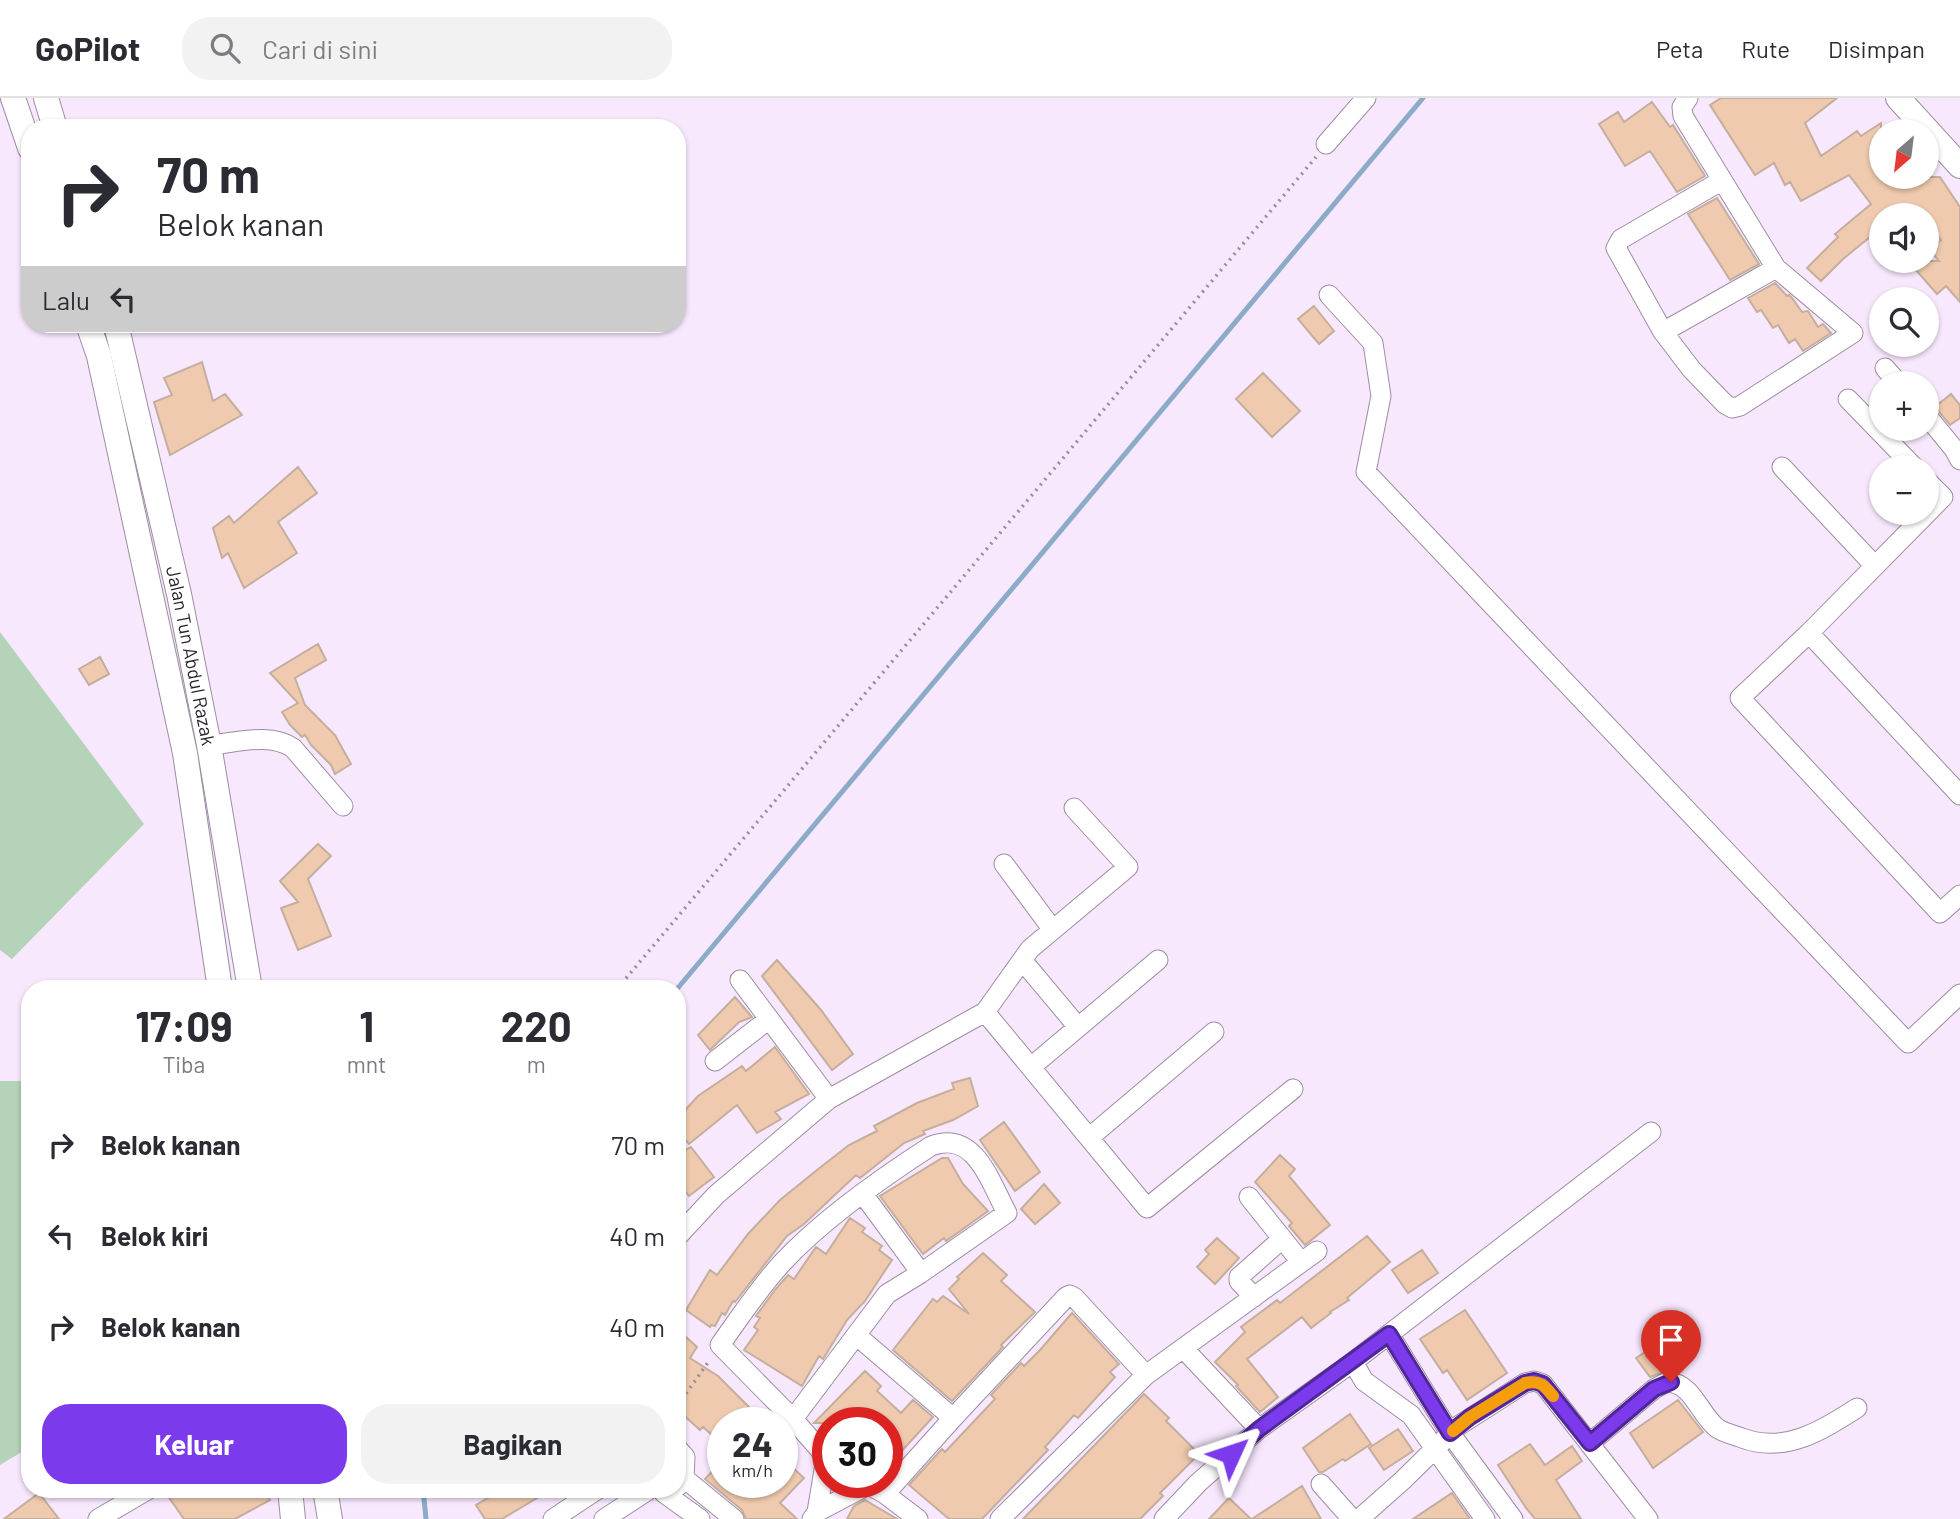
<!DOCTYPE html>
<html lang="id">
<head>
<meta charset="utf-8">
<style>
	:root { --surface:#fff; --page:#f2f2f3; --text:#2b2b33; --muted:#7c7c81; --line:#e1e1e2; --accent:#7c3aed }
	body { margin:0; font-family:Barlow,sans-serif; background:var(--page); color:var(--text); height:100vh; display:flex; flex-direction:column; font-size:26px; white-space:nowrap }
	* { box-sizing:border-box; margin:0 }
	p { font-size:23px; color:var(--muted) }
	.icon { flex:none; width:38px; height:38px; fill:none; stroke:currentColor; stroke-width:2; stroke-linecap:round; stroke-linejoin:round }
	.map { position:relative; flex:1; overflow:hidden }
	.sheet { position:absolute; left:21px; top:882px; width:665px; height:518px; display:flex; flex-direction:column; background:var(--surface); border-radius:28px; box-shadow:0 2px 5px #0004 }
	.sheet>* { flex:none }
	.guide { position:absolute; left:21px; top:21px; width:665px; height:214px; border-radius:28px; box-shadow:0 2px 5px #0004; background:#fff; color:var(--text); overflow:hidden }
	.needle { width:46px; rotate:208deg }
	.fabs { position:absolute; left:1869px; top:21px; display:grid; gap:14px }
	.fabs a { display:grid; place-items:center; width:70px; height:70px; border-radius:50%; background:var(--surface); box-shadow:0 2px 5px #0004; font-size:35px }
	.speed { position:absolute; left:707px; top:1309px; display:flex; gap:14px; font-size:35px; font-weight:700; text-align:center }
	.speed>* { display:grid; place-content:center; width:91px; height:91px; border-radius:50%; background:var(--surface); box-shadow:0 2px 5px #0004; line-height:1 }
	.speed small { font-size:18px; font-weight:400 }
	.speed .limit { border:10px solid #d22; background:#fff; color:#111 }
	.pin { position:absolute; display:grid; place-items:center; width:60px; height:60px; color:#fff; margin:-72px -30px; border-radius:50% 50% 50% 0; rotate:-45deg; box-shadow:0 0 7px #0007 }
	.pin .icon { rotate:45deg }
	.me { position:absolute; width:77px; margin:-38px; rotate:48deg; stroke-linejoin:round; filter:drop-shadow(0 0 5px #0008) }
	.turn { display:flex; align-items:center; gap:24px; height:147px; padding:0 21px; font-size:32px }
	.turn .icon { width:91px; height:91px; stroke-width:2.5 }
	.turn b { display:block; font-size:49px; line-height:60px }
	.then { display:flex; align-items:center; height:66px; padding:0 21px; background:#0003; gap:14px; font-size:26px }
	.eta { display:flex; justify-content:space-evenly; align-items:center; height:119px; text-align:center }
	.eta b { font-size:42px; font-weight:700; line-height:49px }
	.action { display:flex; gap:14px; margin-top:auto; padding:14px 21px }
	.action a { flex:1; height:80px; border-radius:28px; background:var(--accent); color:#fff; font-size:28px; font-weight:700; line-height:80px; text-align:center }
	.action a+a { background:var(--page); color:var(--text) }
	ul { padding:0; list-style:none }
	li { display:flex; align-items:center; gap:21px; height:91px; padding:0 21px }
	li div { flex:1 }
	li b { display:block; font-size:26px }
	li em { font-style:normal }
	header { display:flex; align-items:center; gap:42px; box-sizing:border-box; height:98px; padding:0 35px; background:var(--surface); border-bottom:2px solid var(--line) }
	header strong { font-size:33px }
	nav { display:flex; gap:38px; margin-inline-start:auto; font-size:24px }
	.search { width:490px; height:63px; background:var(--page); display:flex; align-items:center; gap:18px; box-sizing:border-box; padding:0 24px; border-radius:28px; color:var(--muted); font-size:26px }
	.map>svg:first-child { display:block }
	.green { fill:#b4d3b8 }
	.lines { fill:none; stroke-linecap:round; stroke-linejoin:round }
	.stream { stroke:#8babc9; stroke-width:5 }
	.building { fill:#efcaae; stroke:#c4ae9e; stroke-width:2 }
	.minor-casing { stroke:#9c8da1; stroke-width:21 }
	.major-casing { stroke:#9c8da1; stroke-width:26 }
	.path { stroke:#988d9d; stroke-width:3.5; stroke-dasharray:2 5; stroke-linecap:butt }
	.minor { stroke:#fff; stroke-width:19 }
	.major { stroke:#fff; stroke-width:24 }
	.route-casing { stroke:#51269a; stroke-width:18 }
	.route { stroke:#7c3aed; stroke-width:12 }
	.slow { stroke:#f59e0b; stroke-width:12 }
	.labels { text-anchor:middle; stroke-width:7; stroke-linejoin:round; paint-order:stroke }
	.street-label { font-size:19px; fill:#29232b; stroke:#fcfcfc }
</style>
</head>
<body>
<header>
<strong>GoPilot</strong>
<div class="search"><svg class="icon" aria-label="search" viewBox="0 0 24 24"><circle cx="10" cy="10" r="6"/><path d="M15 15l6 6"/></svg>Cari di sini</div>
<nav><a>Peta</a><a>Rute</a><a>Disimpan</a></nav>
</header>
<div class="map">
<svg width="1960" height="1421" viewBox="0 0 1960 1421">
	<rect width="100%" height="100%" fill="#f8e8fe"/>
	<path class="green" d="M0,534L144,726L12,861L0,852Z
		M0,983H30V1349L0,1367Z"/>
	<g class="lines">
		<path class="stream" d="M677,891L1423,0
			M423,1391L426,1421"/>
	</g>
	<path class="building" d="M1721,0H1837L1805,25L1821,58L1857,33L1861,38L1881,25V79H1940L1960,109V204L1946,188L1937,196L1908,163H1939L1929,151L1941,142L1927,124V117H1881V130L1843,161L1821,183L1807,170L1838,139L1835,136L1871,106L1849,77L1801,103L1790,84L1785,87L1774,65L1755,77L1710,7Z
		M1652,4L1670,29L1673,27L1705,78L1677,94L1650,53L1625,68L1599,26L1618,14L1624,24Z
		M1717,100L1759,166L1730,182L1688,116Z
		M1775,185L1787,198L1789,197L1792,200L1802,214L1808,213L1818,229L1823,226L1831,235L1803,253L1795,241L1789,245L1778,227L1773,230L1761,212L1757,214L1748,200Z
		M1314,208L1334,233L1319,246L1298,221Z
		M202,264L213,303L225,296L242,317L170,357L154,304L172,297L164,280Z
		M1263,275L1300,313L1272,339L1236,301Z
		M1951,296L1960,307V320L1950,327L1935,309Z
		M298,369L317,395L278,424L297,455L244,490L228,455L222,460L213,430L229,418L234,425Z
		M318,546L326,562L295,580L305,607L335,637L351,666L335,676L331,667L311,647L305,637L302,639L290,627L282,614L298,605L270,575Z
		M100,559L109,576L89,587L79,571Z
		M318,746L331,758L308,781L331,838L298,852L281,810L298,804L280,783Z
		M777,862L821,912L853,956L832,972L762,878Z
		M735,899L752,919L739,924L710,952L698,937Z
		M775,949L809,996L775,1014L781,1021L757,1035L737,1007L689,1046L677,1033V1021L698,998L742,968L746,973Z
		M970,980L978,1008L953,1022L923,1033L925,1036L904,1045L860,1080L856,1077L804,1126L787,1138L735,1204L733,1203L725,1217L722,1215L715,1228L711,1227L710,1229L686,1212L710,1172L717,1177L748,1136L780,1102L817,1072L849,1047L877,1033L874,1028L917,1005L954,991L952,985Z
		M1004,1024L1040,1074L1015,1093L980,1042Z
		M691,1049L714,1079L689,1098L677,1084V1056Z
		M1280,1057L1295,1071L1289,1078L1330,1127L1305,1147L1289,1128L1292,1125L1255,1084Z
		M942,1060H948L963,1086L988,1113L946,1143L944,1140L923,1156L880,1098Z
		M1044,1086L1060,1105L1035,1126L1021,1111Z
		M850,1120L865,1130L862,1134L882,1148L879,1152L892,1162L865,1203L847,1222L823,1261L819,1258L802,1288L744,1252L758,1232L754,1229L760,1220L756,1218L775,1192L788,1177L794,1181L816,1149L826,1156Z
		M1367,1138L1390,1164L1347,1200L1349,1202L1330,1214L1331,1215L1311,1230L1302,1219L1247,1261L1278,1299L1260,1314L1236,1288L1238,1287L1215,1264L1245,1234L1241,1229L1277,1202L1280,1205Z
		M1217,1140L1239,1160L1215,1186L1197,1169L1209,1156L1205,1152Z
		M1422,1152L1438,1175L1408,1195L1392,1172Z
		M983,1155L1007,1177L1001,1183L1035,1214L1001,1247L1003,1249L952,1303L893,1252L933,1201L937,1204L943,1198L969,1216L949,1191L959,1181L957,1179Z
		M1465,1212L1507,1275L1467,1302L1447,1272L1443,1275L1420,1241Z
		M1072,1215L1119,1266L1110,1274L1115,1279L1078,1320L1074,1317L1045,1349L1048,1352L982,1421H949L909,1387L942,1351L945,1354L995,1301L991,1297L1021,1265L1024,1268L1040,1252Z
		M686,1239L697,1249L690,1260L718,1278L765,1325H723V1347L703,1329L700,1332L677,1311V1252Z
		M1665,1241L1681,1264L1669,1272L1650,1279L1636,1260Z
		M865,1273L881,1288L877,1293L901,1315L913,1302L933,1319L887,1369V1325H814Z
		M1144,1296L1169,1320L1166,1323L1199,1356L1160,1395L1163,1398L1140,1421H1023Z
		M1678,1302L1703,1334L1653,1370L1630,1335Z
		M1350,1316L1371,1346L1345,1363L1343,1361L1323,1374H1319L1303,1350Z
		M1398,1331L1413,1353L1384,1372L1369,1350Z
		M1530,1346L1545,1367L1572,1348L1582,1363L1556,1382L1581,1421H1535L1526,1410L1498,1367Z
		M782,1360L804,1380L780,1405L797,1421H746L742,1412L705,1381L723,1362V1384H782Z
		M1302,1388L1321,1421H1252Z
		M163,1391H231L234,1398L246,1391H265L270,1402L235,1421H184Z
		M503,1391H552L502,1421H485L476,1407Z
		M39,1395L59,1421H4Z
		M1452,1395L1470,1421H1413Z
		M1229,1400L1251,1421H1209Z
		M865,1402L897,1421H847L854,1408Z"/>
	<g class="lines">
		<defs>
			<path id="minor" d="M1688,0L1682,9L1683,18L1776,170L1853,235L1740,308L1732,310L1725,306L1692,272L1663,234L1616,150L1621,141L1721,83
				M1326,46L1366,0
				M1329,197L1373,245L1381,298L1366,374L1908,945L1960,896
				M1663,234L1776,170
				M1885,270L1898,285
				M1848,301L1914,369
				M1927,318L1954,351L1960,362
				M1782,369L1875,468
				M1927,383L1943,399L1809,535L1740,600L1940,815L1960,797
				M1809,535L1960,697
				M209,647C236,645 270,634 293,650L343,708
				M1004,766L1053,832
				M1022,862L1078,929
				M740,882L829,1001
				M985,914L1030,851L1128,769L1074,710
				M715,963L769,921
				M1031,969L1158,862
				M1090,1039L1214,934
				M863,1096L921,1175
				M1249,1099L1301,1164
				M677,1139L716,1097L829,1001L985,914L1147,1110L1293,991
				M1254,1199L1239,1183V1179L1282,1141
				M1389,1236L1450,1335L1513,1421
				M856,1237L953,1320
				M1183,1250L1259,1331
				M1353,1264L1364,1283L1411,1317L1485,1421
				M793,1321L887,1196L921,1175L1007,1115C990,1084 975,1031 931,1048C883,1079 820,1124 782,1165C759,1190 740,1219 720,1247L793,1321L828,1361
				M1590,1345L1654,1291L1667,1284C1693,1285 1699,1316 1717,1330C1724,1335 1734,1337 1742,1340C1785,1356 1821,1333 1857,1310
				M677,1350L685,1359L684,1380L677,1389
				M684,1380L734,1421
				M864,1384L885,1396L918,1421
				M1321,1386L1352,1421
				M664,1395L700,1421
				M885,1396L953,1320L1066,1199L1070,1197L1075,1200L1146,1277
				M817,1414L868,1387
				M98,1421L149,1391
				M553,1421L598,1391
				M604,1421L647,1393
				M812,1421L817,1414L826,1360
				M1000,1421L1146,1277L1317,1153
				M1164,1421L1198,1385L1259,1331L1353,1264L1651,1034
				M1359,1421L1403,1382L1458,1328L1525,1285L1534,1283L1543,1286L1648,1421"/>
			<g id="major">
				<path d="M13,0L30,50"/>
				<path d="M46,0L55,30"/>
				<path d="M1898,0L1960,68"/>
				<path d="M88,226L99,258L185,655L220,891"/>
				<path id="s1" d="M116,226L179,496L209,647L250,891"/>
				<path d="M290,1391L293,1421"/>
				<path d="M325,1391L330,1421"/>
			</g>
		</defs>
		<use href="#minor" class="minor-casing"/>
		<use href="#major" class="major-casing"/>
		<path class="path" d="M617,891L1316,59
			M677,1322L685,1297L709,1263"/>
		<use href="#minor" class="minor"/>
		<use href="#major" class="major"/>
	</g>
	<g class="lines">
		<defs>
			<path id="route" d="M1231,1356L1259,1331L1389,1236L1450,1335L1470,1319L1525,1285L1534,1283L1543,1286L1590,1345L1654,1291L1671,1284"/>
		</defs>
		<use href="#route" class="route-casing"/>
		<use href="#route" class="route"/>
		<path class="slow" d="M1453,1333L1470,1319L1525,1285C1540,1282 1544,1287 1553,1298"/>
	</g>
	<g class="labels">
		<g class="street-label">
			<text dy="7" stroke="none"><textPath href="#s1" startOffset="340">Jalan Tun Abdul Razak</textPath></text>
		</g>
	</g>
</svg>
<div class="fabs">
<a><svg class="needle" viewBox="-14 -14 28 28"><path d="M0-13l5 13h-10z" fill="#e53935"/><path d="M0 13l5-13h-10z" fill="#7c7c81"/></svg></a>
<a><svg class="icon" aria-label="sound" viewBox="0 0 24 24"><path d="M4 9h4l5-4v14l-5-4H4zM17 9q2 3 0 6"/></svg></a>
<a><svg class="icon" aria-label="search" viewBox="0 0 24 24"><circle cx="10" cy="10" r="6"/><path d="M15 15l6 6"/></svg></a>
<a>+</a>
<a>−</a>
</div>
<div class="speed"><div>24<small>km/h</small></div><div class="limit">30</div></div>
<div class="pin" style="left:1671px;top:1284px;background:#d93025"><svg class="icon" aria-label="arrive" viewBox="0 0 24 24"><path d="M6 21V4h12l-3 4 3 4H6"/></svg></div>
<svg class="me" style="left:1231px;top:1356px" viewBox="-20 -20 40 40"><path d="M0-17L14 15 0 8-14 15z" fill="#7c3aed" stroke="#fff" stroke-width="4"/></svg>
<div class="guide">
<div class="turn"><svg class="icon" aria-label="right" viewBox="0 0 24 24"><path d="M7 20v-9h11M14 6l5 5-5 5"/></svg><div><b>70 m</b>Belok kanan</div></div>
<div class="then">Lalu<svg class="icon" aria-label="left" viewBox="0 0 24 24"><path d="M17 20v-9H6M10 6l-5 5 5 5"/></svg></div>
</div>
<section class="sheet">
<div class="eta">
<div><b>17:09</b><p>Tiba</p></div>
<div><b>1</b><p>mnt</p></div>
<div><b>220</b><p>m</p></div>
</div>
<ul>
<li><svg class="icon" aria-label="right" viewBox="0 0 24 24"><path d="M7 20v-9h11M14 6l5 5-5 5"/></svg><div><b>Belok kanan</b></div><em>70 m</em></li>
<li><svg class="icon" aria-label="left" viewBox="0 0 24 24"><path d="M17 20v-9H6M10 6l-5 5 5 5"/></svg><div><b>Belok kiri</b></div><em>40 m</em></li>
<li><svg class="icon" aria-label="right" viewBox="0 0 24 24"><path d="M7 20v-9h11M14 6l5 5-5 5"/></svg><div><b>Belok kanan</b></div><em>40 m</em></li>
</ul>
<div class="action"><a>Keluar</a><a>Bagikan</a></div>
</section>
</div>
</body>
</html>
